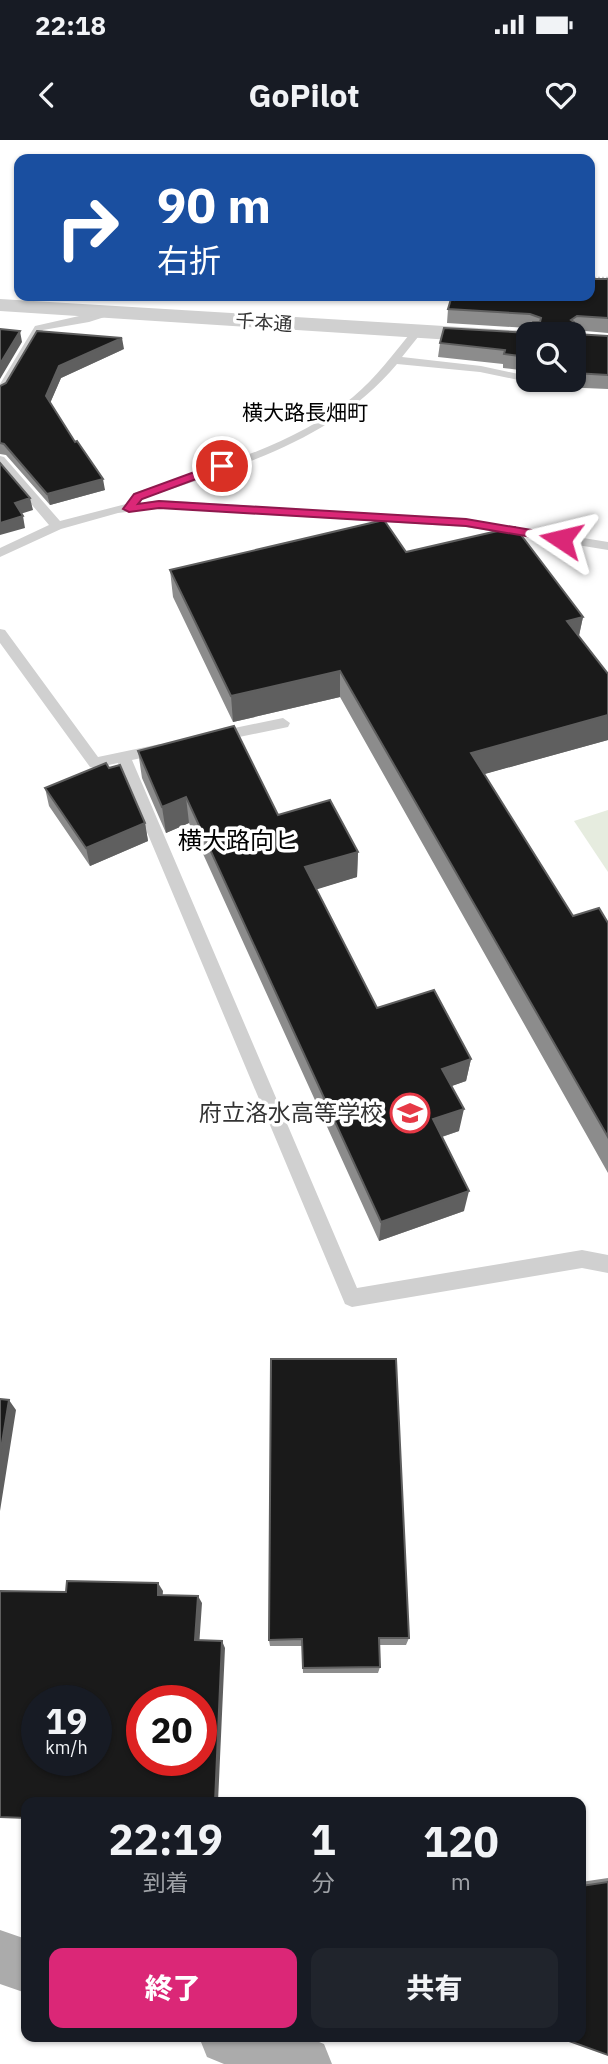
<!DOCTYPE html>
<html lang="ja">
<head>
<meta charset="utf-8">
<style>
	:root { --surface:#171b24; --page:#20242c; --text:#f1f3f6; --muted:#9ea1a6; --accent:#db2777 }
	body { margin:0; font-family:"IBM Plex Sans","Noto Sans JP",sans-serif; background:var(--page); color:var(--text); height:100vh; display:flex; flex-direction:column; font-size:26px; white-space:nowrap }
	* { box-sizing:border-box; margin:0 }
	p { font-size:23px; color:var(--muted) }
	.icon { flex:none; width:38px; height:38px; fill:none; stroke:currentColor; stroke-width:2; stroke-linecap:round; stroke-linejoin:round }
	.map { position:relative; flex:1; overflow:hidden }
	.drawer { position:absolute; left:21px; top:1657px; width:565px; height:245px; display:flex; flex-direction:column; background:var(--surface); border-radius:14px; box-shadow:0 2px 5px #0004 }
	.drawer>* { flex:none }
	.hud { position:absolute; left:14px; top:14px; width:581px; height:147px; border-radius:14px; box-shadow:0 2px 5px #0004; background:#1a4fa0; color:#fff; overflow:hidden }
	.fabs { position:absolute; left:516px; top:182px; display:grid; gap:14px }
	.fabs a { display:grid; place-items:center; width:70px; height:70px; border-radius:14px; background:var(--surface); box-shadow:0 2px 5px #0004; font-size:35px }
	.speed { position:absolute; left:21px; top:1545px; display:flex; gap:14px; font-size:35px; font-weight:700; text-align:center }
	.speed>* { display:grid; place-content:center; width:91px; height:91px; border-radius:50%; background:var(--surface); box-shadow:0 2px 5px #0004; line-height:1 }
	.speed small { font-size:18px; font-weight:400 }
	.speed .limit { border:10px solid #d22; background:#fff; color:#111 }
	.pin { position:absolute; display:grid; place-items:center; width:60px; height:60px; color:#fff; margin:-30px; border:4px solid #fff; border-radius:50%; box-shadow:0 2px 7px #0007 }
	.me { position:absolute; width:77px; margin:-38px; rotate:280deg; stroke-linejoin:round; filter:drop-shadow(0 0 5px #0008) }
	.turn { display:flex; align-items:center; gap:24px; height:147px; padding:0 28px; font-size:32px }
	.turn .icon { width:91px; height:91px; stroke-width:2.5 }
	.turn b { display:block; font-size:49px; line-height:60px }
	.eta { display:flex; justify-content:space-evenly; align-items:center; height:119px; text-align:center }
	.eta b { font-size:42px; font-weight:800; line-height:49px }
	.primary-button { display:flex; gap:14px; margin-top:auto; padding:14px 28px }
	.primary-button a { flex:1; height:80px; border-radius:14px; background:var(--accent); color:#fff; font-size:28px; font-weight:800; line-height:80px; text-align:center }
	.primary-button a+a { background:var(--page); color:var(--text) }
	.status { display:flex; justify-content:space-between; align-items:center; height:49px; padding:0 35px; background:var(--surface); direction:ltr }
	.status svg { height:19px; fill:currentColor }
	header { display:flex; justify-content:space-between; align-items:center; height:91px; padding:0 28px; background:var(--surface); font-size:32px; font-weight:800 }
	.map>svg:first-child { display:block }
	.green { fill:#e6ecdf }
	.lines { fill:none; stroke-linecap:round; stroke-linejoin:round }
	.path { stroke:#cdcdcd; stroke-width:2.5; stroke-dasharray:2 2; stroke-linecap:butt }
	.service { fill:#d0d0d0; fill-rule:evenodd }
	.minor { fill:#d0d0d0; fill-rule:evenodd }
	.primary { fill:#ababab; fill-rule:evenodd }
	.wall { fill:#8c8c8c }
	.shaded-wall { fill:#5f5f5f }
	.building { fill:#1a1a1a; stroke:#5f5f5f; stroke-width:2; fill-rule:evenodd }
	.route { fill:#db2777; stroke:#8e194d; stroke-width:2 }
	.labels { text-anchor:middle; stroke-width:7; stroke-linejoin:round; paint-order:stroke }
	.far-street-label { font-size:19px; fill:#333; stroke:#fff }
	.far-neighbourhood-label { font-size:21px; fill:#000; stroke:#fff }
	.poi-label { font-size:23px; fill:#333; stroke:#fff; text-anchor:end }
	.neighbourhood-label { font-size:24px; fill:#000; stroke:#fff }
</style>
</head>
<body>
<div class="status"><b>22:18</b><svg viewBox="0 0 49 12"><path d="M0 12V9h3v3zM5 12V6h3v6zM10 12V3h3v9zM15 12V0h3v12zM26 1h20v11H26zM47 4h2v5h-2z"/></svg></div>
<header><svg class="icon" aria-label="back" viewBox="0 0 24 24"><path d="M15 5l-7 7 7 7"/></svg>GoPilot<svg class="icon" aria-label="heart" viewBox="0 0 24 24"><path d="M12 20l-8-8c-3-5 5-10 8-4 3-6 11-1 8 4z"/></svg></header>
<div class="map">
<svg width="608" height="1924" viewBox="0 0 608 1924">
	<rect width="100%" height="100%" fill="#fff"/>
	<path class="green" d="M608,670V732L574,681Z"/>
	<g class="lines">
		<path class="path" d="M590,138H608"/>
		<path class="service" d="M110,169L115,172L114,174L89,182L43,190L6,253L0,256V244L35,186Z
			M417,189L422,192L402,217L481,226L528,236V240H533L528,242L480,232L397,224C332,302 235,327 142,359L140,363L159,360L466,379L608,402V410L466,387L159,368L118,373L61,389L0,417V408L49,385L0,327V316L4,317L60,381L126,364L134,353C208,328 291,308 353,257C376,238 394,213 413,190Z
			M533,240H560L562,242L556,245Z
			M0,489L5,490L98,617L160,604L167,609L165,613L132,620L357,1148L582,1110L608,1115V1133L582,1128L352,1167L345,1164L118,623L95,628L90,627L0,503Z
			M283,578L290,583L288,587L215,602L208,597L215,592Z"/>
		<path class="minor" d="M0,159L528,191L536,194H528V205L0,171Z"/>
		<path class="primary" d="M0,1790L26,1799V1853L0,1844Z
			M199,1897H307L324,1904L332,1924H224L207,1917Z"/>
	</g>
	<path class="wall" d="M608,139V193L574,190L575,194L608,196V249L560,247L562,240H574V194H528V231L503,228V224L438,217L440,203L530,193L531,190L528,188L447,183L448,169L454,160Z
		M124,209L61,238L50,263L105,350L50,365L6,315L0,314V246Z
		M406,412L583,477L579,496L608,534V600L484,634L573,776L608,783V1033L340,557L233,582L173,457L170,430Z
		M138,611L358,712L357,737L316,749L377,868L471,919L466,941L451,946L459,991L442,997L464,1071L379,1101L189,683L166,693L142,638Z
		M45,648L145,683L148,701L90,726L49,666Z
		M409,1498L406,1505H379L380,1527L378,1533H303L302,1506H270L269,1500Z
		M608,1738V1915L581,1897V1742Z"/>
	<path class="shaded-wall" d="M20,191L22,202L0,239V224Z
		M122,198L124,209L61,238L48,268L46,256L59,226Z
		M103,339L105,350L50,365L47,354Z
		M30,358L33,370L17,375L15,363Z
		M23,376L25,388L0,395V383Z
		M583,477L577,504L567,481Z
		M340,531V557L233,582L231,556Z
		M608,575V600L467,639L471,613Z
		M186,657L189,683L166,693L162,667Z
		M145,683L148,701L90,726L86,708Z
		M358,712L357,737L305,753V727Z
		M471,919L466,941L438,951L442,929Z
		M464,969L459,991L429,1001L433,979Z
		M469,1051L464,1071L379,1101L381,1082Z
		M9,1260L16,1270L0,1371V1315Z
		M158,1443L163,1451L162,1463L158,1455Z
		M198,1456L202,1463L199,1507L195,1500Z
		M222,1501L225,1508L218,1662H215Z"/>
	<path class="building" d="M590,139H608V178L577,176L571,180L574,182L575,194L608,196V235L574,233V194H528V217L504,214L505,210L440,203L444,188L530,193L533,182H540L541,178L530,174L448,169L451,159L454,160L455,156H590Z
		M0,189L20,191L0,224Z
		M37,191L122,198L59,226L46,256L75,302L77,301L103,339L47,354L4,304L0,303V246L6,243Z
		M0,323L30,358L15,363L23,376L0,383Z
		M384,380L406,412L515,387L583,477L567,481L608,534V575L471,613L573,776L599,768L608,783V997L340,531L231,556L170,430Z
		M234,586L278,675L330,660L358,712L305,727L377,868L434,850L471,919L442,929L464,969L433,979L469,1051L381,1082L186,657L162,667L138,611Z
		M106,623L109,628L120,625L145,683L86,708L45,648Z
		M271,1219H396L409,1498H379L380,1527L303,1528L302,1499L269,1500Z
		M0,1259L9,1260L0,1315Z
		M67,1441L158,1443V1455L198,1456L195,1500L222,1501L215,1662H26V1678L0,1677V1451L66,1452ZM37,1561H96V1620H37ZM142,1561H201V1620H142Z
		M608,1742V1915L558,1897H581V1746Z"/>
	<path class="route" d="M222,322L227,326L226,328L142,359L138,364L159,361L466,379L561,395L566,399L561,402L466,386L159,368L129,372L123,369L134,354Z"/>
	<defs>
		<symbol id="school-ring" viewBox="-11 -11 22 22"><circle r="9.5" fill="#fff" stroke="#e63946" stroke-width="1.5"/><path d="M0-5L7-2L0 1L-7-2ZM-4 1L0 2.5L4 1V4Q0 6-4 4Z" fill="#e63946"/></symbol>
	</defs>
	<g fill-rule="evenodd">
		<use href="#school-ring" x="388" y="951" width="44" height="44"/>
	</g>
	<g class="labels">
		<g class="far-street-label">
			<text transform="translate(264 182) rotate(4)" y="7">千本通</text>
		</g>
		<g class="far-neighbourhood-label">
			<text x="305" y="280">横大路長畑町</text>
		</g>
		<g class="poi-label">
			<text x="383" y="981">府立洛水高等学校</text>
		</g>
		<g class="neighbourhood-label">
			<text x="238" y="709">横大路向ヒ</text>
		</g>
	</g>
</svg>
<div class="fabs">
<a><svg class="icon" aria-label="search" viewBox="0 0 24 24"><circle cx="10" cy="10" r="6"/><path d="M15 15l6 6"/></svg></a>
</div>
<div class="speed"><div>19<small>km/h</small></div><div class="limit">20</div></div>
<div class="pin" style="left:222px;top:326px;background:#d93025"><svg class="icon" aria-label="arrive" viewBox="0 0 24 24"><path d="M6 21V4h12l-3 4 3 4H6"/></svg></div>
<svg class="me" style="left:561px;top:399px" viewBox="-20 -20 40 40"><path d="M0-17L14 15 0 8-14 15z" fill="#db2777" stroke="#fff" stroke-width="4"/></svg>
<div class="hud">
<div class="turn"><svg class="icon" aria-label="right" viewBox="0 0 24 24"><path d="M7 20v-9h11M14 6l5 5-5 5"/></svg><div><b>90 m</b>右折</div></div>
</div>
<section class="drawer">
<div class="eta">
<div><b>22:19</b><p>到着</p></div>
<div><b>1</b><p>分</p></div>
<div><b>120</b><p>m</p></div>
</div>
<div class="primary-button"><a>終了</a><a>共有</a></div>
</section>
</div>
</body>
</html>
